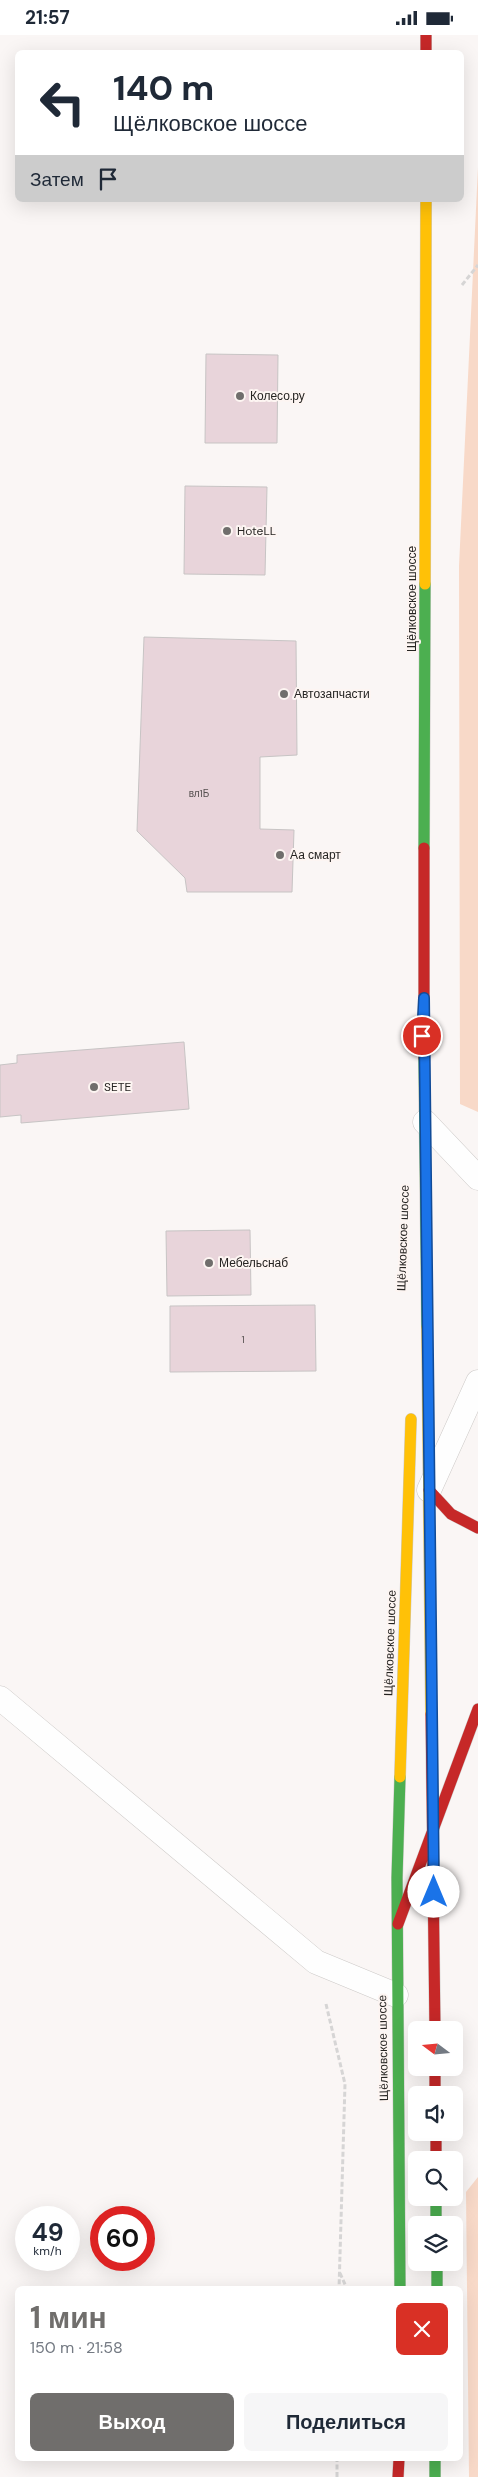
<!DOCTYPE html>
<html lang="ru">
<head>
<meta charset="utf-8">
<style>
	:root { --surface:#fff; --page:#f6f6f7; --text:#1f2937; --muted:#747a83; --accent:#706e6c }
	body { margin:0; font-family:"DM Sans",sans-serif; background:var(--page); color:var(--text); height:100vh; display:flex; flex-direction:column; font-size:19px; white-space:nowrap }
	* { box-sizing:border-box; margin:0 }
	p { font-size:16px; color:var(--muted) }
	.icon { flex:none; width:28px; height:28px; fill:none; stroke:currentColor; stroke-width:2; stroke-linecap:round; stroke-linejoin:round }
	.map { position:relative; flex:1; overflow:hidden }
	.details { position:absolute; left:15px; top:2251px; width:448px; height:175px; display:flex; flex-direction:column; background:var(--surface); border-radius:8px; box-shadow:0 5px 20px #0002 }
	.details>* { flex:none }
	.guide { position:absolute; left:15px; top:15px; width:449px; height:152px; border-radius:8px; box-shadow:0 5px 20px #0002; background:#fff; color:var(--text); overflow:hidden }
	.needle { width:32px; rotate:286deg }
	.buttons { position:absolute; left:408px; top:1986px; display:grid; gap:10px }
	.buttons a { display:grid; place-items:center; width:55px; height:55px; border-radius:8px; background:var(--surface); box-shadow:0 5px 20px #0002; font-size:25px }
	.speed { position:absolute; left:15px; top:2171px; display:flex; gap:10px; font-size:25px; font-weight:700; text-align:center }
	.speed>* { display:grid; place-content:center; width:65px; height:65px; border-radius:50%; background:var(--surface); box-shadow:0 5px 20px #0002; line-height:1 }
	.speed small { font-size:12px; font-weight:400 }
	.speed .limit { border:8px solid #d22; background:#fff; color:#111 }
	.pin { position:absolute; display:grid; place-items:center; width:42px; height:42px; color:#fff; margin:-21px; border:2px solid #fff; border-radius:50%; box-shadow:0 1px 5px #0007 }
	.me { position:absolute; width:55px; margin:-28px; rotate:0deg; stroke-linejoin:round; filter:drop-shadow(0 0 4px #0008) }
	.turn { display:flex; align-items:center; gap:18px; height:105px; padding:0 15px; font-size:22px }
	.turn .icon { width:65px; height:65px; stroke-width:2.5 }
	.turn b { display:block; font-size:35px; line-height:42px }
	.then { display:flex; align-items:center; height:48px; padding:0 15px; background:#0003; gap:10px; font-size:19px }
	.round { display:grid; place-items:center; flex:none; width:52px; height:52px; border-radius:8px; background:var(--page) }
	.overview { display:flex; align-items:center; justify-content:space-between; height:85px; padding:0 15px }
	h1 { font-size:30px; font-weight:700; line-height:38px; color:var(--accent) }
	.button { display:flex; gap:10px; margin-top:auto; padding:10px 15px }
	.button a { flex:1; height:58px; border-radius:8px; background:var(--accent); color:#fff; font-size:20px; font-weight:700; line-height:58px; text-align:center }
	.button a+a { background:var(--page); color:var(--text) }
	.status { display:flex; justify-content:space-between; align-items:center; height:35px; padding:0 25px; background:var(--surface); direction:ltr }
	.status svg { height:14px; fill:currentColor }
	.map>svg:first-child { display:block }
	.green { fill:#f8d9c8 }
	.building { fill:#e8d4da; stroke:#c7c4c4 }
	.lines { fill:none; stroke-linecap:round; stroke-linejoin:round }
	.lane-casing { stroke:#cdcac8; stroke-width:25 }
	.fast-casing { stroke:#cdcac8; stroke-width:12 }
	.slow-casing { stroke:#cdcac8; stroke-width:12 }
	.jam-casing { stroke:#cdcac8; stroke-width:12 }
	.path { stroke:#d6d5d5; stroke-width:3; stroke-dasharray:5 2.5; stroke-linecap:butt }
	.lane { stroke:#fefefe; stroke-width:24 }
	.fast { stroke:#4caf50; stroke-width:11 }
	.slow { stroke:#ffc107; stroke-width:11 }
	.jam { stroke:#c62828; stroke-width:11 }
	.route-casing { stroke:#114b97; stroke-width:12 }
	.route { stroke:#1a73e8; stroke-width:9 }
	.poi-dot { fill:#706e6c; stroke:#fdf5f2; stroke-width:2 }
	.labels { text-anchor:middle; stroke-width:4; stroke-linejoin:round; paint-order:stroke }
	.number-label { font-size:10px; fill:#565050 }
	.poi-label { font-size:12px; fill:#262422; stroke:#fdf5f2; text-anchor:start }
	.street-label { font-size:12px; fill:#262422; stroke:#fdf5f2 }
</style>
</head>
<body>
<div class="status"><b>21:57</b><svg viewBox="0 0 49 12"><path d="M0 12V9h3v3zM5 12V6h3v6zM10 12V3h3v9zM15 12V0h3v12zM26 1h20v11H26zM47 4h2v5h-2z"/></svg></div>
<div class="map">
<svg width="478" height="2442" viewBox="0 0 478 2442">
	<rect width="100%" height="100%" fill="#faf6f5"/>
	<path class="green" d="M478,132V1077L460,1069L459,531Z
		M478,2142V2442H469L466,2157Z"/>
	<path class="building" d="M206,319L278,320L277,408H205Z
		M185,451L267,452L265,540L184,539Z
		M144,602L296,606L297,720L260,722V794L294,795L292,857H187L185,843L137,796Z
		M184,1007L189,1074L21,1088V1080L0,1082V1030L17,1028V1020Z
		M250,1195L251,1260L167,1261L166,1196Z
		M315,1270L316,1336L170,1337V1271Z"/>
	<g class="lines">
		<defs>
			<path id="lane" d="M425,1087L478,1143
				M429,1455L478,1347
				M0,1663L316,1927L396,1960"/>
			<path id="fast" d="M424,813L425,549
				M424,1023L427,1292
				M436,2162V2190
				M437,2228V2254
				M400,2254L397,1843L400,1742
				M435,2424V2442"/>
			<path id="slow" d="M425,549L426,165
				M427,1292L431,1679
				M400,1742L411,1384"/>
			<path id="jam" d="M426,0V18
				M424,813V1023
				M429,1455L451,1479L478,1493
				M431,1679L435,1995
				M398,1889L478,1674
				M435,2032V2060
				M436,2098V2125
				M398,2442L399,2424"/>
		</defs>
		<use href="#lane" class="lane-casing"/>
		<use href="#fast" class="fast-casing"/>
		<use href="#slow" class="slow-casing"/>
		<use href="#jam" class="jam-casing"/>
		<path class="path" d="M462,250L478,230
			M326,1969L345,2049L339,2254
			M340,2238L347,2254
			M337,2442V2424"/>
		<use href="#lane" class="lane"/>
		<use href="#fast" class="fast"/>
		<use href="#slow" class="slow"/>
		<use href="#jam" class="jam"/>
	</g>
	<g class="lines">
		<defs>
			<path id="route" d="M422,1001L424,963L434,1857"/>
		</defs>
		<use href="#route" class="route-casing"/>
		<use href="#route" class="route"/>
	</g>
	<g class="poi-dot">
		<circle cx="240" cy="361" r="5"/>
		<circle cx="227" cy="496" r="5"/>
		<circle cx="284" cy="659" r="5"/>
		<circle cx="280" cy="820" r="5"/>
		<circle cx="94" cy="1052" r="5"/>
		<circle cx="209" cy="1228" r="5"/>
	</g>
	<g class="labels">
		<g class="number-label">
			<text x="199" y="762">вл1Б</text>
			<text x="243" y="1308">1</text>
		</g>
		<g class="poi-label">
			<text x="250" y="365">Колесо.ру</text>
			<text x="237" y="500">HoteLL</text>
			<text x="294" y="663">Автозапчасти</text>
			<text x="290" y="824">Аа смарт</text>
			<text x="104" y="1056">SETE</text>
			<text x="219" y="1232">Мебельснаб</text>
		</g>
		<g class="street-label">
			<text transform="translate(412 564) rotate(-90)" y="4">Щёлковское шоссе</text>
			<text transform="translate(403 1203) rotate(-88)" y="4">Щёлковское шоссе</text>
			<text transform="translate(390 1608) rotate(-88)" y="4">Щёлковское шоссе</text>
			<text transform="translate(383 2013) rotate(-91)" y="4">Щёлковское шоссе</text>
		</g>
	</g>
</svg>
<div class="buttons">
<a><svg class="needle" viewBox="-14 -14 28 28"><path d="M0-13l5 13h-10z" fill="#e53935"/><path d="M0 13l5-13h-10z" fill="#747a83"/></svg></a>
<a><svg class="icon" aria-label="sound" viewBox="0 0 24 24"><path d="M4 9h4l5-4v14l-5-4H4zM17 9q2 3 0 6"/></svg></a>
<a><svg class="icon" aria-label="search" viewBox="0 0 24 24"><circle cx="10" cy="10" r="6"/><path d="M15 15l6 6"/></svg></a>
<a><svg class="icon" aria-label="layers" viewBox="0 0 24 24"><path d="M12 4l9 5-9 5-9-5zM3 14l9 5 9-5"/></svg></a>
</div>
<div class="speed"><div>49<small>km/h</small></div><div class="limit">60</div></div>
<div class="pin" style="left:422px;top:1001px;background:#d93025"><svg class="icon" aria-label="arrive" viewBox="0 0 24 24"><path d="M6 21V4h12l-3 4 3 4H6"/></svg></div>
<svg class="me" style="left:434px;top:1857px" viewBox="-20 -20 40 40"><circle r="19" fill="#fff"/><path d="M0-13L10 11 0 6-10 11z" fill="#1a73e8"/></svg>
<div class="guide">
<div class="turn"><svg class="icon" aria-label="left" viewBox="0 0 24 24"><path d="M17 20v-9H6M10 6l-5 5 5 5"/></svg><div><b>140 m</b>Щёлковское шоссе</div></div>
<div class="then">Затем<svg class="icon" aria-label="arrive" viewBox="0 0 24 24"><path d="M6 21V4h12l-3 4 3 4H6"/></svg></div>
</div>
<section class="details">
<div class="overview"><div><h1>1 мин</h1><p>150 m · 21:58</p></div><a class="round" style="background:#d93025;color:#fff"><svg class="icon" aria-label="close" viewBox="0 0 24 24"><path d="M6 6l12 12M18 6L6 18"/></svg></a></div>
<div class="button"><a>Выход</a><a>Поделиться</a></div>
</section>
</div>
</body>
</html>
